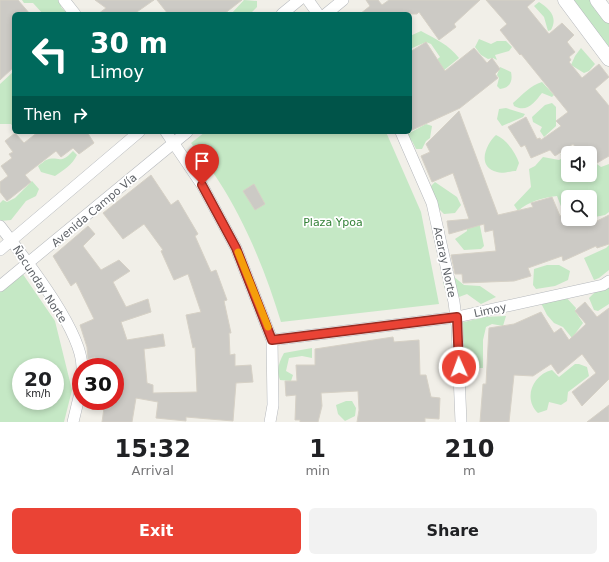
<!DOCTYPE html>
<html lang="en">
<head>
<meta charset="utf-8">
<style>
	:root { --surface:#fff; --page:#f2f2f2; --text:#202124; --muted:#757577; --accent:#ea4335 }
	body { margin:0; font-family:"DejaVu Sans",sans-serif; background:var(--page); color:var(--text); height:100vh; display:flex; flex-direction:column; font-size:15px; white-space:nowrap }
	* { box-sizing:border-box; margin:0 }
	p { font-size:13px; color:var(--muted) }
	.icon { flex:none; width:22px; height:22px; fill:none; stroke:currentColor; stroke-width:2; stroke-linecap:round; stroke-linejoin:round }
	.map { position:relative; height:422px; overflow:hidden }
	.sheet { display:flex; flex-direction:column; background:var(--surface); flex:1 }
	.sheet>* { flex:none }
	.hud { position:absolute; left:12px; top:12px; width:400px; height:122px; border-radius:6px; box-shadow:0 2px 6px #0003; background:#00695c; color:#fff; overflow:hidden }
	.fabs { position:absolute; left:561px; top:146px; display:grid; gap:8px }
	.fabs a { display:grid; place-items:center; width:36px; height:36px; border-radius:6px; background:var(--surface); box-shadow:0 2px 6px #0003; font-size:20px }
	.speed { position:absolute; left:12px; top:358px; display:flex; gap:8px; font-size:20px; font-weight:700; text-align:center }
	.speed>* { display:grid; place-content:center; width:52px; height:52px; border-radius:50%; background:var(--surface); box-shadow:0 2px 6px #0003; line-height:1 }
	.speed small { font-size:10px; font-weight:400 }
	.speed .limit { border:6px solid #d22; background:#fff; color:#111 }
	.pin { position:absolute; display:grid; place-items:center; width:34px; height:34px; color:#fff; margin:-41px -17px; border-radius:50% 50% 50% 0; rotate:-45deg; box-shadow:0 0 4px #0007 }
	.pin .icon { rotate:45deg }
	.me { position:absolute; width:44px; margin:-22px; rotate:358deg; stroke-linejoin:round; filter:drop-shadow(0 0 3px #0008) }
	.turn { display:flex; align-items:center; gap:14px; height:84px; padding:0 12px; font-size:18px }
	.turn .icon { width:52px; height:52px; stroke-width:2.5 }
	.turn b { display:block; font-size:28px; line-height:34px }
	.then { display:flex; align-items:center; height:38px; padding:0 12px; background:#0003; gap:8px; font-size:15px }
	.eta { display:flex; justify-content:space-evenly; align-items:center; height:68px; text-align:center }
	.eta b { font-size:24px; font-weight:600; line-height:28px }
	.action { display:flex; gap:8px; margin-top:auto; padding:8px 12px }
	.action a { flex:1; height:46px; border-radius:6px; background:var(--accent); color:#fff; font-size:16px; font-weight:600; line-height:46px; text-align:center }
	.action a+a { background:var(--page); color:var(--text) }
	.map>svg:first-child { display:block }
	.green { fill:#c5e8c5; fill-rule:evenodd }
	.building { fill:#cccac5; stroke:#d6d1c6 }
	.lines { fill:none; stroke-linecap:round; stroke-linejoin:round }
	.minor-casing { stroke:#b5b8bc; stroke-width:12 }
	.tertiary-casing { stroke:#b5b8bc; stroke-width:15 }
	.minor { stroke:#fff; stroke-width:11 }
	.tertiary { stroke:#fff; stroke-width:14 }
	.route-casing { stroke:#982c22; stroke-width:10 }
	.route { stroke:#ea4335; stroke-width:7 }
	.slow { stroke:#f59e0b; stroke-width:7 }
	.labels { text-anchor:middle; stroke-width:3.5; stroke-linejoin:round; paint-order:stroke }
	.street-label { font-size:11px; fill:#5f6368; stroke:#fff }
	.park-label { font-size:11px; fill:#348238; stroke:#fff }
</style>
</head>
<body>
<div class="map">
<svg width="609" height="422" viewBox="0 0 609 422">
	<rect width="100%" height="100%" fill="#f1efe8"/>
	<path class="green" d="M22,0H62L61,7L68,14H43L33,3H24Z
		M244,0L257,1V7L251,13L231,14Z
		M565,0H598L594,9L609,16V67L593,45Z
		M539,2C550,9 558,17 551,30L548,31L544,17L534,6Z
		M421,31C436,39 449,45 459,58L438,75L435,61L440,57L431,44L426,42L410,49V36Z
		M479,39L491,44L497,41H506L512,47L509,51L495,55L497,60L493,58L488,59L481,55L475,47Z
		M581,48L595,64L589,71L584,73L571,65L575,56Z
		M500,67L511,72C513,81 510,88 500,89L497,86L499,78L497,75Z
		M14,71V128L11,124H0V84Z
		M542,82L554,95L552,97L542,93C534,103 527,113 514,106L513,103C521,96 531,85 542,82Z
		M552,103L556,107V126L544,137L540,131L542,127L533,122L532,117L545,105Z
		M506,108L525,114L523,117L502,126L497,119L499,109Z
		M426,124L432,126L430,138L426,141L422,149H416L412,141L406,140V135Z
		M205,132H386L421,212L439,304L281,322C266,273 246,223 218,180C210,167 200,155 191,143Z
		M496,135C506,139 516,153 519,163L516,171C511,171 502,174 497,172C476,167 486,144 496,135Z
		M582,141L577,149L572,153H577H568V175H590V159L601,167L609,164V212L605,215L590,218V197H568V209H562L557,196C542,198 529,201 518,211L514,205L531,187L529,169L535,166L543,157L559,160L566,156L560,155Z
		M73,151L77,155C72,165 64,170 55,176L41,172L38,166C41,164 44,161 46,160C59,155 59,166 73,151Z
		M32,181L39,189L36,196L26,201L11,220L0,221V203L3,200L7,202L15,198Z
		M435,182L457,197L461,205L455,213L444,214L439,209L431,186Z
		M469,218H477L480,226L484,246L481,249L464,250L455,239L467,231L466,222Z
		M609,245V270L599,278L594,280L584,258L606,248Z
		M547,265H559L570,271L568,280L555,286L536,289L533,285L534,269Z
		M20,270L55,321L72,390L64,422H0V286ZM21,367H55V401H21Z
		M453,276L464,285L480,286L496,297L481,304L467,294L459,297L454,302L449,299L443,283Z
		M609,287V304L598,311L594,310L589,298L595,292Z
		M563,294L576,308L575,311L583,323L572,338L563,327L554,323L547,315L541,303Z
		M506,316L503,326L492,324L486,327L483,340V368H469L458,363L460,323L485,317Z
		M312,348V358L302,356L289,358L286,371L293,375L291,381L280,380C276,370 279,362 284,353Z
		M575,364H579L587,367L589,376L568,392L567,401L561,405L549,402L547,410L538,413C523,399 532,375 552,370L559,377Z
		M346,401H352L356,408L355,416L345,421L338,414L336,405Z"/>
	<path class="building" d="M0,0H18L30,14H14V67L0,80Z
		M95,0H154L134,14H98L106,8Z
		M157,0H242L224,14H168Z
		M366,0H378L382,5L389,0H480L454,24L456,27L439,40L419,12L417,14H360L370,6Z
		M486,0H535L527,7L549,34L562,23L574,35L567,42L575,52L569,57L571,60L569,62L582,78L599,64L609,77L595,89L609,106V156L597,163L590,153H580L573,144L555,156L550,150L531,158L525,145L521,147L508,127L526,117L537,139L540,138L541,140L561,126L556,121L568,112L521,54L520,55L500,30L507,24Z
		M426,42L445,71L474,48L487,63L492,58L500,69L495,74L498,78L460,108L410,131V52Z
		M459,111L498,215L533,207L531,203L552,197L560,216L568,213V219H583L587,226L609,215V244L597,248L596,246L563,261L562,256L528,268L531,276L514,281L463,283L462,274H455L451,255L496,251L493,230L485,232L484,224L449,234L447,221L469,219L453,173L432,182L421,156L430,152L426,144Z
		M38,132H87L94,143L79,154L73,148L61,157L56,151L25,175L31,182L7,201L0,192V182L8,176L1,166L12,158L9,154L13,152L5,141L15,133L24,143Z
		M151,175L171,205L178,200L198,234L195,236L211,272L216,270L227,300L224,301L231,333H229L230,355L235,354V366L251,365L253,382L236,383L233,421L186,417V421L156,418L158,402L136,398L132,422H102L105,401H115V367H95V357L88,359L87,347L80,325L94,319L76,282L71,286L53,256L88,226L95,234L83,246L101,270L119,260L130,271L113,282L126,307L148,299L151,312L121,322L127,340L163,334L165,346L144,349L147,383L153,385V393L197,392L195,347L193,348L186,315L201,312L188,274L174,280L161,251L163,250L144,224L123,239L103,213Z
		M254,184L265,204L255,210L243,191Z
		M585,302L597,317L609,308V379L582,406L572,392L596,373L582,354L558,374L551,364L533,376L514,375L509,422H480L483,384H486L489,328L514,324L541,312L554,333L561,328L569,340L586,324L575,311Z
		M393,337L394,342L419,340L420,375H426L431,397L440,398L439,419L425,418V422H357L359,410L358,391L321,393L322,406L318,422H300V420H295L296,395L286,396L285,381H297L296,365H315V349Z
		M609,405V422H587Z"/>
	<g class="lines">
		<defs>
			<path id="minor" d="M64,0L75,14
				M308,0L318,14
				M282,14L299,0
				M326,14L343,0
				M166,132L202,185L236,248L272,340L273,405L270,422
				M401,132L432,203L454,302L457,326L461,422
				M0,226C23,256 82,330 82,367
				M0,250L139,132
				M0,286L187,132
				M272,340L457,317L603,285L609,281
				M73,422L81,389"/>
			<path id="tertiary" d="M565,0L609,59
				M597,0L609,16"/>
		</defs>
		<use href="#minor" class="minor-casing"/>
		<use href="#tertiary" class="tertiary-casing"/>
		<use href="#minor" class="minor"/>
		<use href="#tertiary" class="tertiary"/>
	</g>
	<g class="lines">
		<defs>
			<path id="route" d="M202,185L236,248L272,340L457,317L459,367"/>
		</defs>
		<use href="#route" class="route-casing"/>
		<use href="#route" class="route"/>
		<path class="slow" d="M238,252L268,327"/>
	</g>
	<g class="labels">
		<g class="street-label">
			<text transform="translate(94 210) rotate(-40)" y="4">Avenida Campo Vía</text>
			<text transform="translate(445 262) rotate(78)" y="4">Acaray Norte</text>
			<text transform="translate(40 284) rotate(57)" y="4">Ñacunday Norte</text>
			<text transform="translate(490 310) rotate(-12)" y="4">Limoy</text>
		</g>
		<g class="park-label">
			<text x="333" y="226">Plaza Ypoa</text>
		</g>
	</g>
</svg>
<div class="fabs">
<a><svg class="icon" aria-label="sound" viewBox="0 0 24 24"><path d="M4 9h4l5-4v14l-5-4H4zM17 9q2 3 0 6"/></svg></a>
<a><svg class="icon" aria-label="search" viewBox="0 0 24 24"><circle cx="10" cy="10" r="6"/><path d="M15 15l6 6"/></svg></a>
</div>
<div class="speed"><div>20<small>km/h</small></div><div class="limit">30</div></div>
<div class="pin" style="left:202px;top:185px;background:#d93025"><svg class="icon" aria-label="arrive" viewBox="0 0 24 24"><path d="M6 21V4h12l-3 4 3 4H6"/></svg></div>
<svg class="me" style="left:459px;top:367px" viewBox="-20 -20 40 40"><circle r="17" fill="#ea4335" stroke="#fff" stroke-width="3"/><path d="M0-11L8 9 0 5-8 9z" fill="#fff"/></svg>
<div class="hud">
<div class="turn"><svg class="icon" aria-label="left" viewBox="0 0 24 24"><path d="M17 20v-9H6M10 6l-5 5 5 5"/></svg><div><b>30 m</b>Limoy</div></div>
<div class="then">Then<svg class="icon" aria-label="right" viewBox="0 0 24 24"><path d="M7 20v-9h11M14 6l5 5-5 5"/></svg></div>
</div>
</div>
<section class="sheet">
<div class="eta">
<div><b>15:32</b><p>Arrival</p></div>
<div><b>1</b><p>min</p></div>
<div><b>210</b><p>m</p></div>
</div>
<div class="action"><a>Exit</a><a>Share</a></div>
</section>
</body>
</html>
